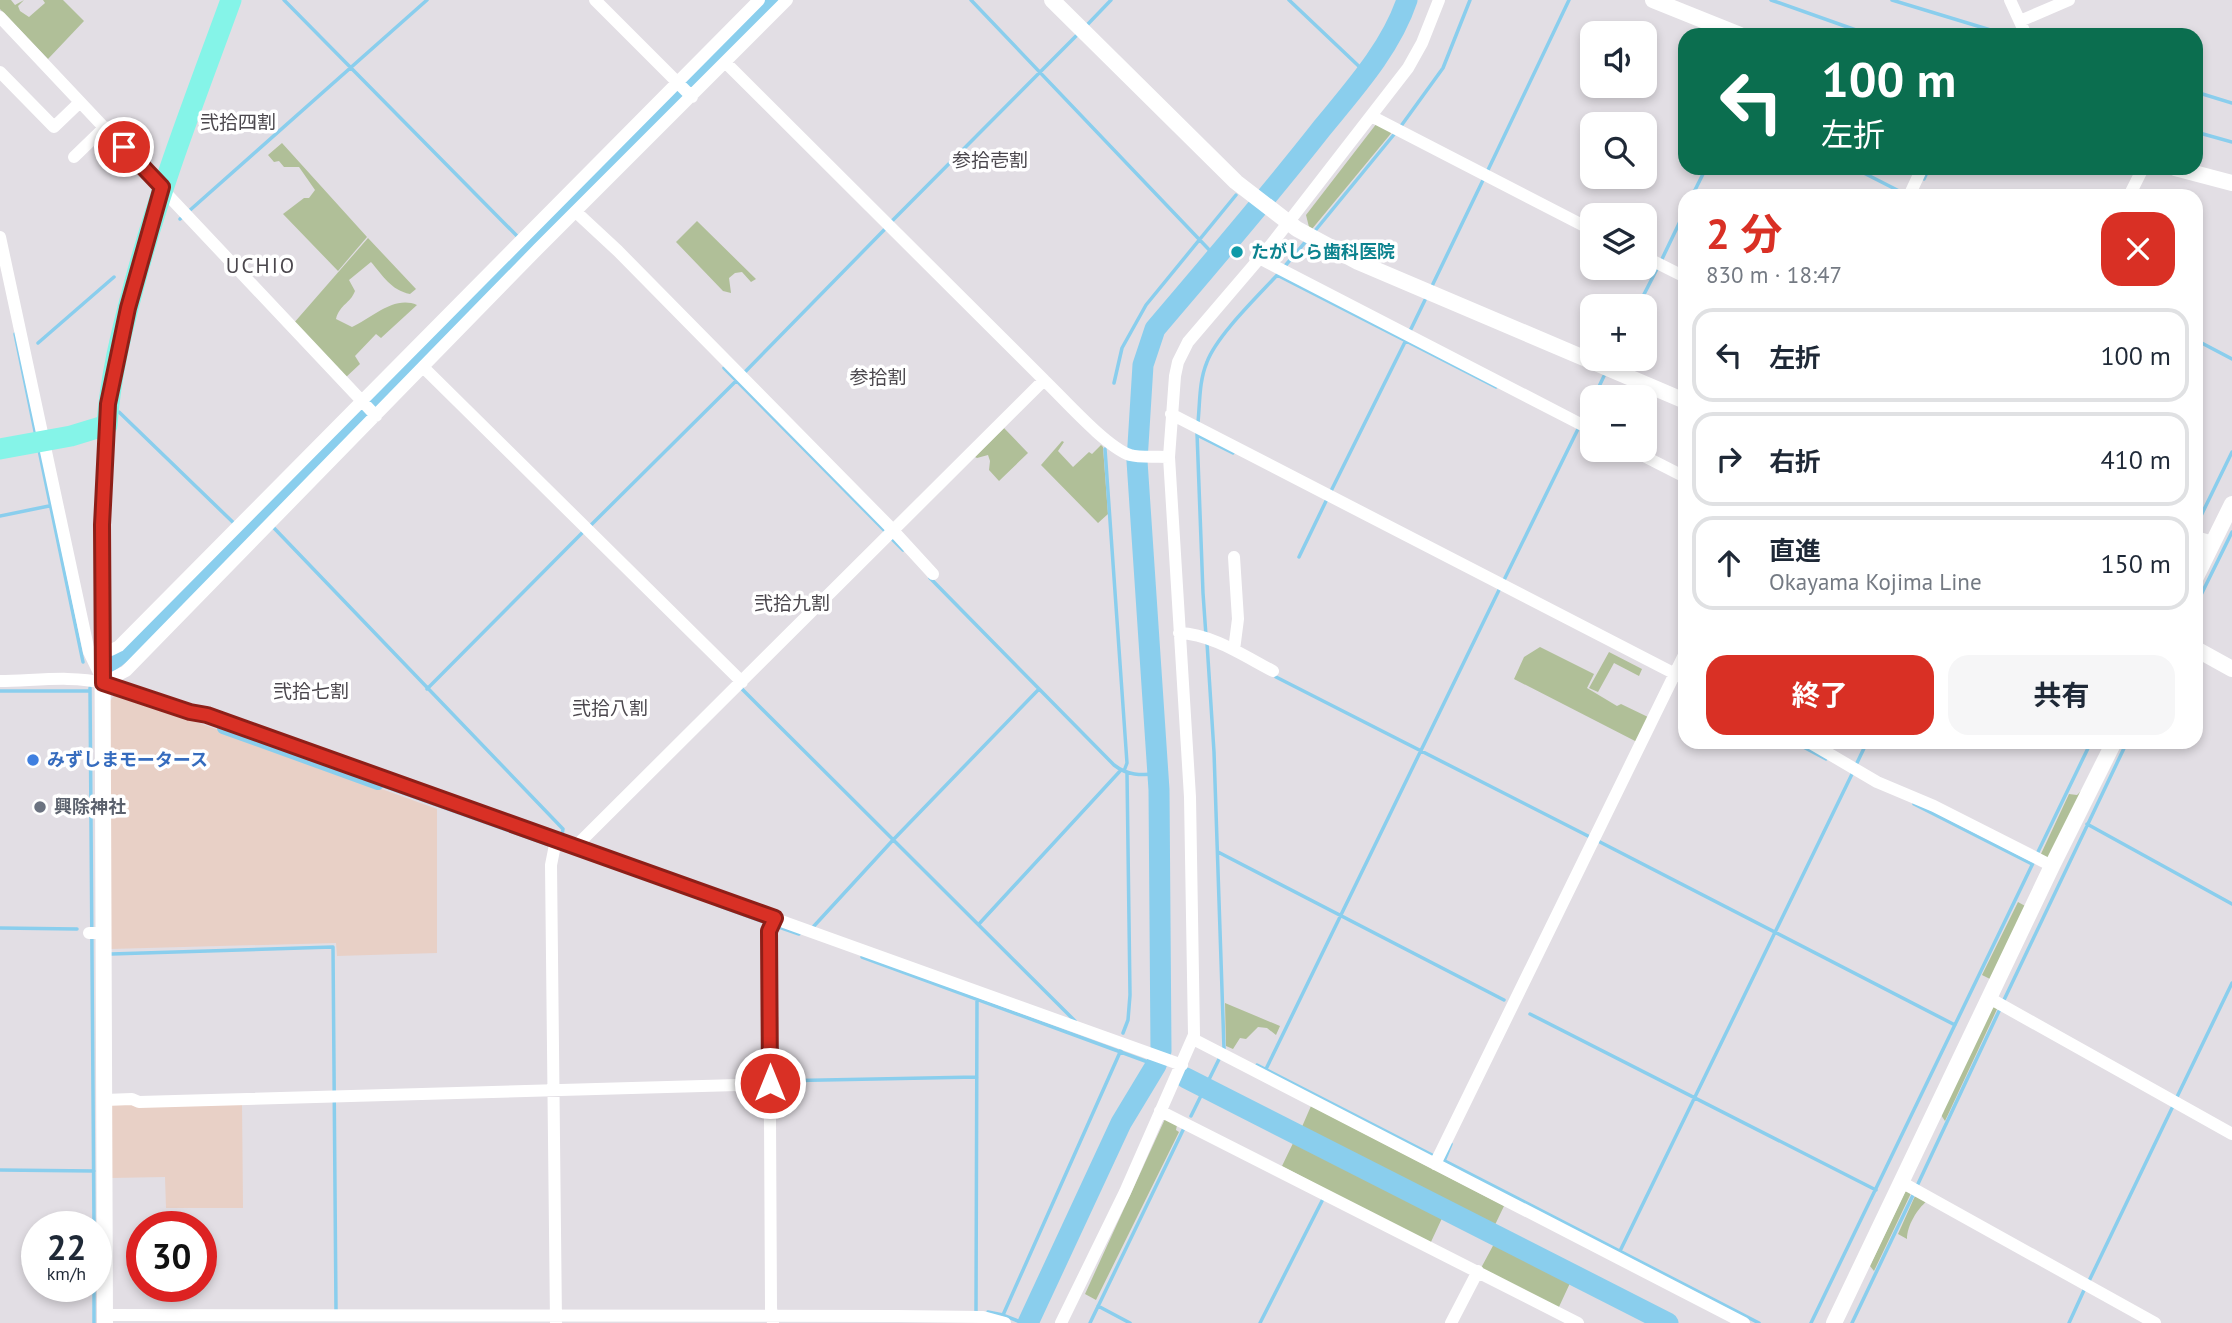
<!DOCTYPE html>
<html lang="ja">
<head>
<meta charset="utf-8">
<style>
	:root { --surface:#fff; --page:#f6f6f7; --text:#1f2937; --muted:#747a83; --line:#e0e1e3; --accent:#d93025 }
	body { margin:0; font-family:"PT Sans","Noto Sans JP",sans-serif; background:var(--page); color:var(--text); height:100vh; display:flex; flex-direction:column; font-size:26px; white-space:nowrap }
	* { box-sizing:border-box; margin:0 }
	p { font-size:23px; color:var(--muted) }
	.icon { flex:none; width:38px; height:38px; fill:none; stroke:currentColor; stroke-width:2; stroke-linecap:round; stroke-linejoin:round }
	.map { position:relative; flex:1; overflow:hidden }
	.panel { position:absolute; left:1678px; top:189px; width:525px; height:560px; display:flex; flex-direction:column; background:var(--surface); border-radius:21px; box-shadow:0 4px 10px #0003 }
	.panel>* { flex:none }
	.top-card { position:absolute; left:1678px; top:28px; width:525px; height:147px; border-radius:21px; box-shadow:0 4px 10px #0003; background:#0b6e4f; color:#fff; overflow:hidden }
	.fabs { position:absolute; left:1580px; top:21px; display:grid; gap:14px }
	.fabs a { display:grid; place-items:center; width:77px; height:77px; border-radius:14px; background:var(--surface); box-shadow:0 4px 10px #0003; font-size:35px }
	.speed { position:absolute; left:21px; top:1211px; display:flex; gap:14px; font-size:35px; font-weight:700; text-align:center }
	.speed>* { display:grid; place-content:center; width:91px; height:91px; border-radius:50%; background:var(--surface); box-shadow:0 4px 10px #0003; line-height:1 }
	.speed small { font-size:18px; font-weight:400 }
	.speed .limit { border:10px solid #d22; background:#fff; color:#111 }
	.pin { position:absolute; display:grid; place-items:center; width:60px; height:60px; color:#fff; margin:-30px; border:4px solid #fff; border-radius:50%; box-shadow:0 2px 7px #0007 }
	.me { position:absolute; width:77px; margin:-38px; rotate:0deg; stroke-linejoin:round; filter:drop-shadow(0 0 5px #0008) }
	.turn { display:flex; align-items:center; gap:24px; height:147px; padding:0 28px; font-size:32px }
	.turn .icon { width:91px; height:91px; stroke-width:2.5 }
	.turn b { display:block; font-size:49px; line-height:60px }
	.round { display:grid; place-items:center; flex:none; width:74px; height:74px; border-radius:21px; background:var(--page) }
	.overview { display:flex; align-items:center; justify-content:space-between; height:119px; padding:0 28px }
	h1 { font-size:42px; font-weight:700; line-height:52px; color:var(--accent) }
	.cta { display:flex; gap:14px; margin-top:auto; padding:14px 28px }
	.cta a { flex:1; height:80px; border-radius:21px; background:var(--accent); color:#fff; font-size:28px; font-weight:700; line-height:80px; text-align:center }
	.cta a+a { background:var(--page); color:var(--text) }
	ul { padding:0; list-style:none }
	li { display:flex; align-items:center; gap:21px; height:94px; margin:0 14px 10px; padding:0 14px; border:4px solid var(--line); border-radius:21px }
	li div { flex:1 }
	li b { display:block; font-size:26px }
	li em { font-style:normal }
	.map>svg:first-child { display:block }
	.industrial { fill:#e8d0c6 }
	.green { fill:#b0bf98 }
	.lines { fill:none; stroke-linecap:round; stroke-linejoin:round }
	.stream { stroke:#8aceed; stroke-width:3.5 }
	.canal { stroke:#8aceed; stroke-width:12 }
	.river { stroke:#8aceed; stroke-width:21 }
	.minor { stroke:#fff; stroke-width:12 }
	.tertiary { stroke:#fff; stroke-width:16 }
	.primary { stroke:#85f4e8; stroke-width:21 }
	.route-casing { stroke:#8d1f18; stroke-width:18 }
	.route { stroke:#d93025; stroke-width:12 }
	.culture-dot { fill:#0f9aa8; stroke:#fff; stroke-width:2.5 }
	.shop-dot { fill:#3f7fe0; stroke:#fff; stroke-width:2.5 }
	.worship-dot { fill:#6b7280; stroke:#fff; stroke-width:2.5 }
	.labels { text-anchor:middle; stroke-width:7; stroke-linejoin:round; paint-order:stroke }
	.culture-label { font-size:18px; font-weight:bold; fill:#0d838f; stroke:#fff; text-anchor:start }
	.shop-label { font-size:18px; font-weight:bold; fill:#366cbe; stroke:#fff; text-anchor:start }
	.worship-label { font-size:18px; font-weight:bold; fill:#5b616d; stroke:#fff; text-anchor:start }
	.neighbourhood-label { font-size:19px; fill:#4b474d; stroke:#fff }
	.quarter-label { font-size:21px; letter-spacing:2px; fill:#4b474d; stroke:#fff }
</style>
</head>
<body>
<div class="map">
<svg width="2232" height="1323" viewBox="0 0 2232 1323">
	<rect width="100%" height="100%" fill="#e2dee4"/>
	<path class="industrial" d="M116,693L437,809V953L337,956L336,943L110,949V701Z
		M242,1102L243,1208H166L165,1177L111,1178L110,1103Z"/>
	<path class="green" d="M0,0H11L15,5L24,0L18,6L20,11L29,17L45,3L43,0H63L84,21L48,59L0,9Z
		M1377,123L1393,131L1312,229L1309,227L1306,215Z
		M282,143L367,237L338,271L283,214L304,198H309L315,190L299,167H284L279,161L274,162L268,155Z
		M697,221L756,279L751,282L742,272L735,273L729,278L731,293L723,291L676,242Z
		M368,238L416,289L410,294C391,290 383,276 371,262L349,280L355,291C350,304 340,304 336,319L352,327C372,318 394,295 417,305L381,338L376,334L355,356L360,364L344,379L293,324Z
		M1004,428L1028,453L999,481L989,470L990,461L988,455L977,458L975,457Z
		M1062,441L1064,442L1058,451L1073,467L1089,452L1092,454L1101,445L1103,447L1108,514L1098,523L1041,465Z
		M1540,647L1594,674L1587,688L1617,706L1621,704L1648,717L1637,742L1514,679L1524,657Z
		M1609,652L1642,669L1639,676L1614,663L1598,692L1589,688Z
		M2081,791L2084,792L2048,859L2040,856L2069,794L2077,795Z
		M2018,902L2027,907L1992,980L1982,975Z
		M1225,1003L1280,1026L1276,1035L1267,1028L1258,1027L1246,1039L1240,1038L1233,1049L1226,1046Z
		M1994,1007H1998L1945,1121L1941,1115L1991,1009Z
		M1311,1106L1504,1206L1493,1229L1301,1129Z
		M1165,1119L1177,1125L1176,1130L1179,1132L1096,1300L1085,1294Z
		M1295,1139L1444,1214L1430,1244L1282,1166Z
		M1909,1190L1912,1191L1874,1271L1870,1266L1905,1192Z
		M1915,1196L1927,1201C1917,1209 1907,1226 1907,1239L1898,1234Z
		M1495,1242L1571,1281L1558,1309L1481,1268Z"/>
	<g class="lines">
		<path class="stream" d="M284,0L519,238
			M971,0L1216,257
			M1289,0L1366,73
			M1771,0L1870,35
			M1892,0L2007,35
			M1088,24L1111,0
			M718,51L720,53
			M2196,92L2232,103
			M1401,126L1443,68L1470,0
			M2196,132L2232,142
			M1854,168L1903,193
			M1488,170L1569,0
			M1924,179L1929,168
			M1692,196L1706,168
			M564,206L567,208
			M180,219L427,0
			M891,222L1077,35
			M1314,232L1396,132
			M1662,259L1685,211
			M1285,266L1307,240
			M1277,275L1496,387
			M1432,286L1484,178
			M1638,306L1658,267
			M1410,331L1425,300
			M15,334L36,436
			M2196,340L2232,359
			M38,343L114,277
			M411,362L413,364
			M724,368L886,532
			M743,374L885,229
			M1114,383L1122,348L1146,305L1236,195
			M1594,397L1604,376
			M119,412L242,531
			M1584,417L1592,400
			M1198,422C1200,402 1199,381 1207,362C1217,335 1259,295 1280,272
			M1197,433L1203,593L1206,636
			M1197,435L1233,453
			M1105,449L1127,763L1124,771
			M1133,449H1137
			M39,450L83,662
			M1620,450L1630,455
			M1331,491L1405,342
			M258,514L261,517
			M0,516L49,506
			M2196,526L2232,452
			M589,527L738,379
			M274,528L563,829L562,835
			M891,538L903,550
			M1299,557L1327,499
			M930,578L1114,765C1128,776 1141,775 1158,774
			M1504,580L1579,427
			M2196,605L2232,532
			M1276,677L1590,837
			M739,686L1075,1021
			M90,688L94,1227
			M427,689L583,532
			M0,691H90
			M1794,742L1826,759
			M1856,765L1867,742
			M378,784L552,846
			M1914,804L2032,864
			M2087,824L2232,904
			M1598,841L1955,1025
			M1218,852L1504,1000
			M2037,854L2091,742
			M717,905L769,924
			M979,924L1121,770
			M776,926L799,934
			M814,926L893,840L1039,689
			M0,928L77,929
			M111,954L333,947L336,1310
			M862,957L1156,1065
			M2003,1002L2127,742
			M1530,1014L1876,1190
			M1123,1033L1128,1020L1130,995L1127,773
			M1257,1065L1434,1156
			M1266,1069L1500,588
			M773,1081L977,1077
			M2176,1099L2232,983
			M1191,1116L1224,1049L1214,752L1207,643
			M1441,1159L1759,1323
			M1444,1161L1451,1144
			M0,1170L94,1171
			M1917,1186L2000,1009
			M1620,1251L1853,772
			M2089,1281L2173,1106
			M1098,1306L1130,1323
			M976,1311L977,999
			M988,1312L1003,1315L1023,1323
			M1003,1315L1121,1050
			M94,1323V1286
			M1090,1323L1184,1128
			M1260,1323L1324,1197
			M1811,1323L2034,861
			M1852,1323L1914,1193
			M2069,1323L2085,1288"/>
		<path class="canal" d="M223,728L378,784"/>
		<path class="river" d="M109,662L124,651L768,0
			M1186,1078L1668,1323
			M1028,1323L1121,1123L1156,1065L1161,1051L1159,790L1137,461L1143,365L1155,329C1211,263 1268,197 1322,128C1354,89 1391,48 1407,0"/>
		<path class="minor" d="M595,0L692,97
			M2010,0L2026,35
			M0,17L376,416
			M2020,21L2069,0
			M726,63L1044,380C1064,399 1106,447 1130,455C1141,458 1157,456 1169,457
			M0,72L54,127L79,103
			M1371,116L1592,230
			M74,157L105,127
			M1909,196L1922,168
			M2129,196L2143,168
			M576,212L618,251L889,526L933,574
			M0,237L89,652L102,679
			M1645,257L1685,277
			M1259,258L1592,430
			M423,367L742,682
			M1171,414L1685,679
			M1632,450L1685,477
			M2196,537L2213,542
			M1179,633C1212,634 1244,656 1273,671
			M111,650L119,646L759,0
			M1234,650L1238,619L1234,557
			M0,681C31,681 73,675 103,683C138,692 171,709 207,715L1182,1065
			M103,683L126,671L539,248L787,0
			M1809,742L1877,782L1934,806L2052,866
			M556,840L551,865L556,1322
			M575,847L1044,380
			M89,933H104
			M1991,999L2232,1134
			M1193,1039L1744,1323
			M105,1100L132,1099L139,1102L769,1084
			M1160,1111L1578,1323
			M1435,1164L1685,653
			M1903,1183L2155,1323
			M105,1315L897,1316L983,1317L1005,1323
			M773,1323L771,1308L769,931L775,918
			M1061,1323L1125,1192L1194,1035L1190,797L1169,457L1175,376L1178,362L1188,342L1270,246L1408,68L1422,43L1439,0
			M1451,1323L1478,1271"/>
		<path class="tertiary" d="M1052,0L1236,182L1297,229L1358,262L1685,401
			M1653,0L1740,35
			M2175,168L2232,183
			M2196,577L2232,504
			M2196,649L2232,669
			M105,1323L102,525L107,425
			M1834,1323L2052,866L2114,742"/>
		<path class="primary" d="M0,449L71,436L107,425C110,379 121,334 133,289C159,190 196,96 231,0"/>
	</g>
	<g class="lines">
		<defs>
			<path id="route" d="M124,147L162,187L128,308L108,404L102,525L103,683L190,712L207,715L775,918L769,931L770,1083"/>
		</defs>
		<use href="#route" class="route-casing"/>
		<use href="#route" class="route"/>
	</g>
	<circle class="culture-dot" cx="1237" cy="252" r="7"/>
	<circle class="shop-dot" cx="33" cy="760" r="7"/>
	<circle class="worship-dot" cx="40" cy="807" r="7"/>
	<g class="labels">
		<g class="culture-label">
			<text x="1251" y="258">たがしら歯科医院</text>
		</g>
		<g class="shop-label">
			<text x="47" y="766">みずしまモータース</text>
		</g>
		<g class="worship-label">
			<text x="54" y="813">興除神社</text>
		</g>
		<g class="neighbourhood-label">
			<text x="238" y="129">弐拾四割</text>
			<text x="990" y="167">参拾壱割</text>
			<text x="878" y="384">参拾割</text>
			<text x="792" y="610">弐拾九割</text>
			<text x="311" y="698">弐拾七割</text>
			<text x="610" y="715">弐拾八割</text>
		</g>
		<g class="quarter-label">
			<text x="261" y="273">UCHIO</text>
		</g>
	</g>
</svg>
<div class="fabs">
<a><svg class="icon" aria-label="sound" viewBox="0 0 24 24"><path d="M4 9h4l5-4v14l-5-4H4zM17 9q2 3 0 6"/></svg></a>
<a><svg class="icon" aria-label="search" viewBox="0 0 24 24"><circle cx="10" cy="10" r="6"/><path d="M15 15l6 6"/></svg></a>
<a><svg class="icon" aria-label="layers" viewBox="0 0 24 24"><path d="M12 4l9 5-9 5-9-5zM3 14l9 5 9-5"/></svg></a>
<a>+</a>
<a>−</a>
</div>
<div class="speed"><div>22<small>km/h</small></div><div class="limit">30</div></div>
<div class="pin" style="left:124px;top:147px;background:#d93025"><svg class="icon" aria-label="arrive" viewBox="0 0 24 24"><path d="M6 21V4h12l-3 4 3 4H6"/></svg></div>
<svg class="me" style="left:770px;top:1083px" viewBox="-20 -20 40 40"><circle r="17" fill="#d93025" stroke="#fff" stroke-width="3"/><path d="M0-11L8 9 0 5-8 9z" fill="#fff"/></svg>
<div class="top-card">
<div class="turn"><svg class="icon" aria-label="left" viewBox="0 0 24 24"><path d="M17 20v-9H6M10 6l-5 5 5 5"/></svg><div><b>100 m</b>左折</div></div>
</div>
<section class="panel">
<div class="overview"><div><h1>2 分</h1><p>830 m · 18:47</p></div><a class="round" style="background:#d93025;color:#fff"><svg class="icon" aria-label="close" viewBox="0 0 24 24"><path d="M6 6l12 12M18 6L6 18"/></svg></a></div>
<ul>
<li><svg class="icon" aria-label="left" viewBox="0 0 24 24"><path d="M17 20v-9H6M10 6l-5 5 5 5"/></svg><div><b>左折</b></div><em>100 m</em></li>
<li><svg class="icon" aria-label="right" viewBox="0 0 24 24"><path d="M7 20v-9h11M14 6l5 5-5 5"/></svg><div><b>右折</b></div><em>410 m</em></li>
<li><svg class="icon" aria-label="ahead" viewBox="0 0 24 24"><path d="M12 20V5M6 11l6-6 6 6"/></svg><div><b>直進</b><p>Okayama Kojima Line</p></div><em>150 m</em></li>
</ul>
<div class="cta"><a>終了</a><a>共有</a></div>
</section>
</div>
</body>
</html>
